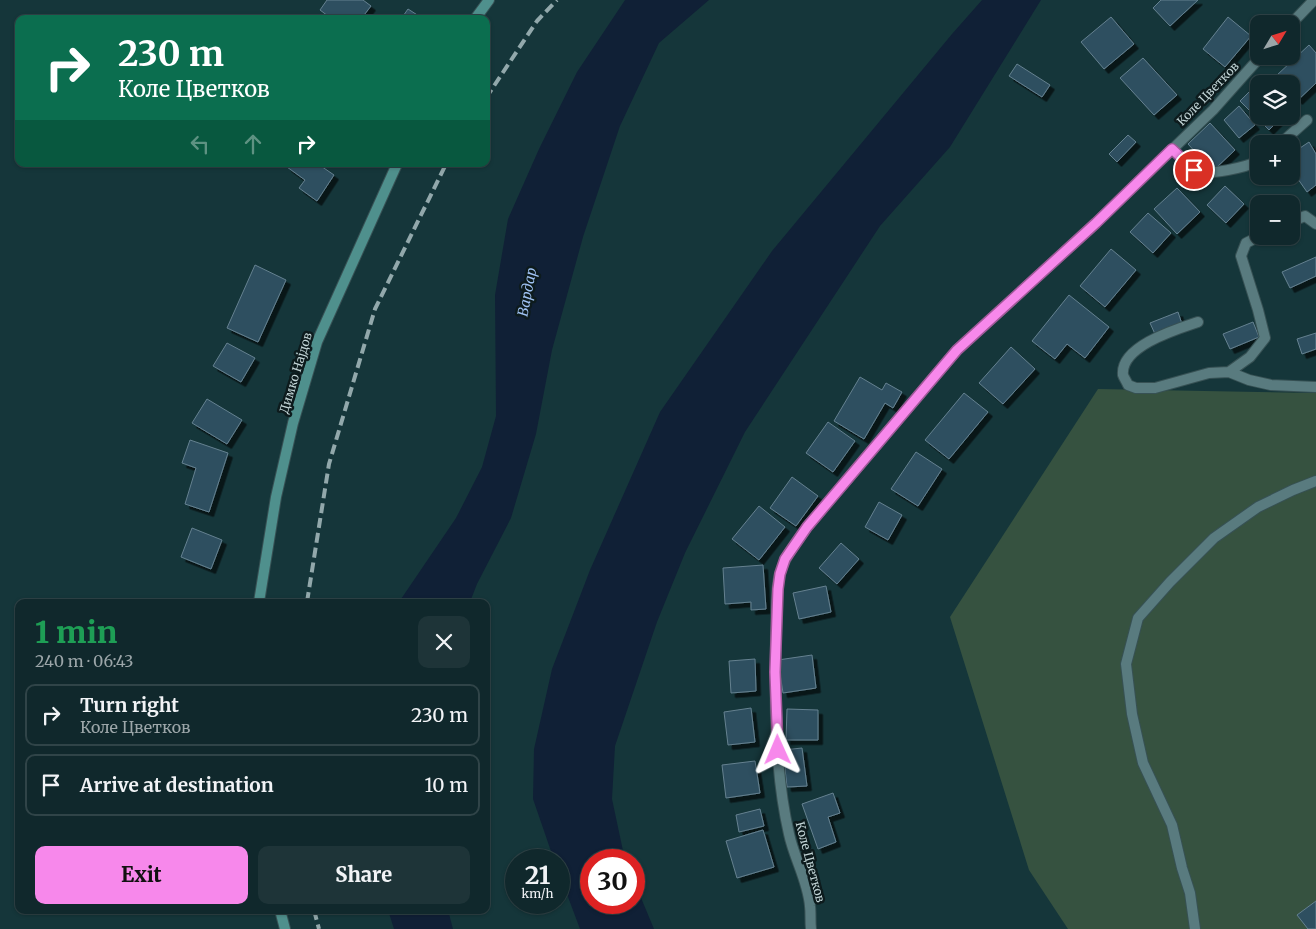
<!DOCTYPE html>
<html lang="en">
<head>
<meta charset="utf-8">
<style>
	:root { --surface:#10282c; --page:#1e3438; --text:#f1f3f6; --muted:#9ca6a9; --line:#304448; --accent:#f788eb }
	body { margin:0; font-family:Merriweather,serif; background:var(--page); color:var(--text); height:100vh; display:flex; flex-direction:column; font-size:19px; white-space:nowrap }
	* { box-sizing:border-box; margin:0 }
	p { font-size:16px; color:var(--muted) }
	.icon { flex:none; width:28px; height:28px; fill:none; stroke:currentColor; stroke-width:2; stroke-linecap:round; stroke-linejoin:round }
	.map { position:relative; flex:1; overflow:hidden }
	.details { position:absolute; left:15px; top:599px; width:475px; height:315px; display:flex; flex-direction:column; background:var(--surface); border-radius:10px; box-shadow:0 1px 4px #0004,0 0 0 1px var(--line) }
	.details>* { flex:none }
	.hud { position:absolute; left:15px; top:15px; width:475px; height:152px; border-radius:10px; box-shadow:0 1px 4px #0004,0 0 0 1px var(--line); background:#0b6e4f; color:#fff; overflow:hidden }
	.needle { width:32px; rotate:52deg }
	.fabs { position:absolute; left:1250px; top:15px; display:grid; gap:10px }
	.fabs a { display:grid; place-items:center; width:50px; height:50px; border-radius:10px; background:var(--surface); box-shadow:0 1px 4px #0004,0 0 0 1px var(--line); font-size:25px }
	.speed { position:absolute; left:505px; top:849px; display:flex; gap:10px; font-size:25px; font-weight:700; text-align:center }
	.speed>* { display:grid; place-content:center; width:65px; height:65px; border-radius:50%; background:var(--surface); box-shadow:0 1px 4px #0004,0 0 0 1px var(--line); line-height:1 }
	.speed small { font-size:12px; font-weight:400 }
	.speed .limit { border:8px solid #d22; background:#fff; color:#111 }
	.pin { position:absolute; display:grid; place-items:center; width:42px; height:42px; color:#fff; margin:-21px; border:2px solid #fff; border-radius:50%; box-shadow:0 1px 5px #0007 }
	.me { position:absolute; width:55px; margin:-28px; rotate:359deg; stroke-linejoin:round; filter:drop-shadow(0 0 4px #0008) }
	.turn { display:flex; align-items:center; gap:18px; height:105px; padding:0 20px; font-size:22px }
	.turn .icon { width:65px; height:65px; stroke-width:2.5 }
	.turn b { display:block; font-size:35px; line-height:42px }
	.lanes { display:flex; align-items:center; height:48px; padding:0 20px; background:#0003; justify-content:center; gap:25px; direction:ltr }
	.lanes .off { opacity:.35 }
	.round { display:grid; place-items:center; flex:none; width:52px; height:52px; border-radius:10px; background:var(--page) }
	.headline { display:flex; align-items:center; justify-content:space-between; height:85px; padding:0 20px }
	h1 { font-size:30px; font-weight:800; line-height:38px; color:#1e9e55 }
	.action { display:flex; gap:10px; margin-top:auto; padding:10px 20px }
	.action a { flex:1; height:58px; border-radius:10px; background:var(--accent); color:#111; font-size:20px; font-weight:800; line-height:58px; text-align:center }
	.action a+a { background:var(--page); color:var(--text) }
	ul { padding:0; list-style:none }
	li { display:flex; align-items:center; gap:15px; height:62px; margin:0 10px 8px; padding:0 10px; border:2px solid var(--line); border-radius:10px }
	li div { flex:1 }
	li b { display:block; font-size:19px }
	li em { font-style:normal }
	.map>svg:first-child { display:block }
	.green { fill:#365240 }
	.water { fill:#102036 }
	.building { fill:#2e4f60; stroke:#658190; filter:url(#shadow) }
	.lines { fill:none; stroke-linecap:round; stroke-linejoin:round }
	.minor-casing { stroke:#375154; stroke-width:12 }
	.secondary-casing { stroke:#375154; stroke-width:12 }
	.minor { stroke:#597b7f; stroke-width:10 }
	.secondary { stroke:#4f908d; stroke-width:10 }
	.rail { stroke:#92a8ab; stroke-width:4; stroke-dasharray:10 5; stroke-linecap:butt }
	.route-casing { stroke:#a15899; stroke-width:12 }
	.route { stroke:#f788eb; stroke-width:9 }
	.labels { text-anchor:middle; stroke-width:5; stroke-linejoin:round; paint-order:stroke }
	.street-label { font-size:12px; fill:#c3d5d7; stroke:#0d1b1d }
	.water-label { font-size:14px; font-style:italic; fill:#9fc2f2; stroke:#0d1b1d }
</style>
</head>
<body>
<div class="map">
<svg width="1316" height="929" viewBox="0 0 1316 929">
	<defs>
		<filter id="shadow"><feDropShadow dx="4.5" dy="4.5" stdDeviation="0" flood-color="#0009"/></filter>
	</defs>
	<rect width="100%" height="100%" fill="#15363a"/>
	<path class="green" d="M1098,389L1316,393V929H1068L1029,870L950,617Z"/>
	<path class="water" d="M625,0H709L659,43L620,126L583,237L552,350L536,434L511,518L477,584L470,602H399L456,518L482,467L496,416L495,295L508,219L539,149L577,72Z
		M982,0H1041L950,147L880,226L745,432L685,553L657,622L615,746L612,799L625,860H591V902H634V881L654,929H580L559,873V860H554L533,799L534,749L552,669L590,570L660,412L772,251L952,34Z
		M388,910H448L453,929H394Z"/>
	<path class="building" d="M327,0H363L371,6L361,19H332L320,10Z
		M1161,0H1198L1170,26L1153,8Z
		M408,9L422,18L421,19H401Z
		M1111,17L1134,44L1104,69L1081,42Z
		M1228,17L1251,36L1225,67L1203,49Z
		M1309,45L1316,53V83L1298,100L1291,93V84H1283L1276,76Z
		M1143,58L1177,95L1154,115L1120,78Z
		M1017,64L1050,85L1042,97L1009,76Z
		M1258,83L1259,116H1283L1269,130L1240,101Z
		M1239,106L1255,125L1239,138L1224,120Z
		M1210,123L1235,150L1217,167H1209L1188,144Z
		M1128,135L1136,142L1117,162L1109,154Z
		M1309,142L1316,154V185L1307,192L1291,169V154Z
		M290,164H318L334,175L317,201L299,188L305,180L287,167Z
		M1225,186L1244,204L1226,223L1207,205Z
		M1177,188L1200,212L1177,234L1154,209Z
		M1148,213L1171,233L1153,253L1130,232Z
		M1111,249L1136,270L1105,307L1080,286Z
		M1316,257V276L1290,288L1282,272Z
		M255,265L286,280L258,342L227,328Z
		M1069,295L1109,327L1085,358L1067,344L1055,359L1032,341Z
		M1178,312L1182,324L1155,334L1150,323Z
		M1253,322L1259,337L1230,349L1223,334Z
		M1316,333V349L1302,354L1297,339Z
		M227,343L255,358L241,382L213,366Z
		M1011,347L1035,369L1003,404L979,383Z
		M860,377L882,390L886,383L902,392L893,408L885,403L864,439L834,421Z
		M964,393L988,412L949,459L925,440Z
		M207,399L242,420L227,444L192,423Z
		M828,422L855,441L833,472L806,453Z
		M190,440L228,453L209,512L185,504L196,468L182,463Z
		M916,452L942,469L918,506L891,489Z
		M792,477L818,496L796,526L770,508Z
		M879,502L902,515L888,540L865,527Z
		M759,506L785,527L759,560L732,539Z
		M192,528L222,540L211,569L181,557Z
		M841,543L859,559L837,584L819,568Z
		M763,565L766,609L751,610V602L725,604L723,568Z
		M826,586L831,612L799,619L793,593Z
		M812,655L816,688L783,693L778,660Z
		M755,659L756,691L731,693L729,661Z
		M751,708L755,742L728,745L724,712Z
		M787,709L818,710V740H786Z
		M802,748L807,786L787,787L783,750Z
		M755,761L760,793L726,798L722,765Z
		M833,793L840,813L828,817L836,842L818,849L802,804Z
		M760,809L764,826L739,832L736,815Z
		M763,830L774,867L737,878L726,841Z
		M1316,901V929H1308L1297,915Z"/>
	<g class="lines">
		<defs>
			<path id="minor" d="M1291,24L1314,0
				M1280,144L1307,120
				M1173,149C1179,156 1187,167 1196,171C1209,176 1246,167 1259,161
				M1291,222L1305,216L1316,224
				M1198,322C1177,329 1120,346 1123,375C1124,378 1127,382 1128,385L1136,388H1155L1209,373L1229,372L1249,380L1271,385L1316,387
				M1229,372L1250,357L1265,338L1258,310L1241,256L1246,243L1260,236
				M811,929C810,921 811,914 810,906C808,881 794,858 789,834C774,769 775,699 776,633C777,614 775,592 780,573C785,555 797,542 807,527L957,350L1096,223L1213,110L1261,56
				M1195,929L1190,893L1182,868L1172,825L1143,763L1132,714L1126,664L1138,618L1170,582L1214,538L1258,507L1293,490L1316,481"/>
			<path id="secondary" d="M475,19L489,0
				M259,602L276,497L293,423L317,342L397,164
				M280,910L285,929"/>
		</defs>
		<use href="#minor" class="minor-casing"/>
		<use href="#secondary" class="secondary-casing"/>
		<use href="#minor" class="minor"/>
		<use href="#secondary" class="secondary"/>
		<path class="rail" d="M486,98L537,21L557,0
			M307,602L329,464L375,309L446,164
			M314,910L319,929"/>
	</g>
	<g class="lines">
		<defs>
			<path id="route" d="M778,750L775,672L778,589L780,574L785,559L807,527L957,350L1096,223L1172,149L1194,170"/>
		</defs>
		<use href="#route" class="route-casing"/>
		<use href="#route" class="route"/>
	</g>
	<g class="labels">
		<g class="street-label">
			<text transform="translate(1208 94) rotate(-46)" y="4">Коле Цветков</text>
			<text transform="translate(296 373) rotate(-73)" y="4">Димко Најдов</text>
			<text transform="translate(810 862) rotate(75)" y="4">Коле Цветков</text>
		</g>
		<g class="water-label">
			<text transform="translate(527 292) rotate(-79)" y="5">Вардар</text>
		</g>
	</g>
</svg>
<div class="fabs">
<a><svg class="needle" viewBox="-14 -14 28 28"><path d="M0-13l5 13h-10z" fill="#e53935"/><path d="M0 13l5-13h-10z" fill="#9ca6a9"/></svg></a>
<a><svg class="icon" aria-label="layers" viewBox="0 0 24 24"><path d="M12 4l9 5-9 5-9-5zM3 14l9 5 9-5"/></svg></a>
<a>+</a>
<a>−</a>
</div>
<div class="speed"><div>21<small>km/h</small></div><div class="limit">30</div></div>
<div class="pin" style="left:1194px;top:170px;background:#d93025"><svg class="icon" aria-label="arrive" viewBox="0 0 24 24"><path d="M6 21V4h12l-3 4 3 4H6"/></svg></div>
<svg class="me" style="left:778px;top:750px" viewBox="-20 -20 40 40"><path d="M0-17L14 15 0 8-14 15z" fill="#f788eb" stroke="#fff" stroke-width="4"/></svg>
<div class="hud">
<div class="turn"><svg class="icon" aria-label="right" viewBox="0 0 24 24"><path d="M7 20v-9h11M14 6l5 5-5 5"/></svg><div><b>230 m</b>Коле Цветков</div></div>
<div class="lanes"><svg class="icon off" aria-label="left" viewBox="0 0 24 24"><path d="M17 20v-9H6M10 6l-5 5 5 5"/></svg><svg class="icon off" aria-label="ahead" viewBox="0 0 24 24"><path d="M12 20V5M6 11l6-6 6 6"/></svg><svg class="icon" aria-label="right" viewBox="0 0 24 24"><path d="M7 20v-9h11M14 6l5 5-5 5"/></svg></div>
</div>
<section class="details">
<div class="headline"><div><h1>1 min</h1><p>240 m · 06:43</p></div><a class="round"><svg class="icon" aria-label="close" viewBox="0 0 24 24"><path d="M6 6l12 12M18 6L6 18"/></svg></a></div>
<ul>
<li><svg class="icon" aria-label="right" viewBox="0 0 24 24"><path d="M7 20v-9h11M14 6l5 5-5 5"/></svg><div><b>Turn right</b><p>Коле Цветков</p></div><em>230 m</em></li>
<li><svg class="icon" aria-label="arrive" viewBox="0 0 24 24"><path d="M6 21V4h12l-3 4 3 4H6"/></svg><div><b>Arrive at destination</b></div><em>10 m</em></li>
</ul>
<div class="action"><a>Exit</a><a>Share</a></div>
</section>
</div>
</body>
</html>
